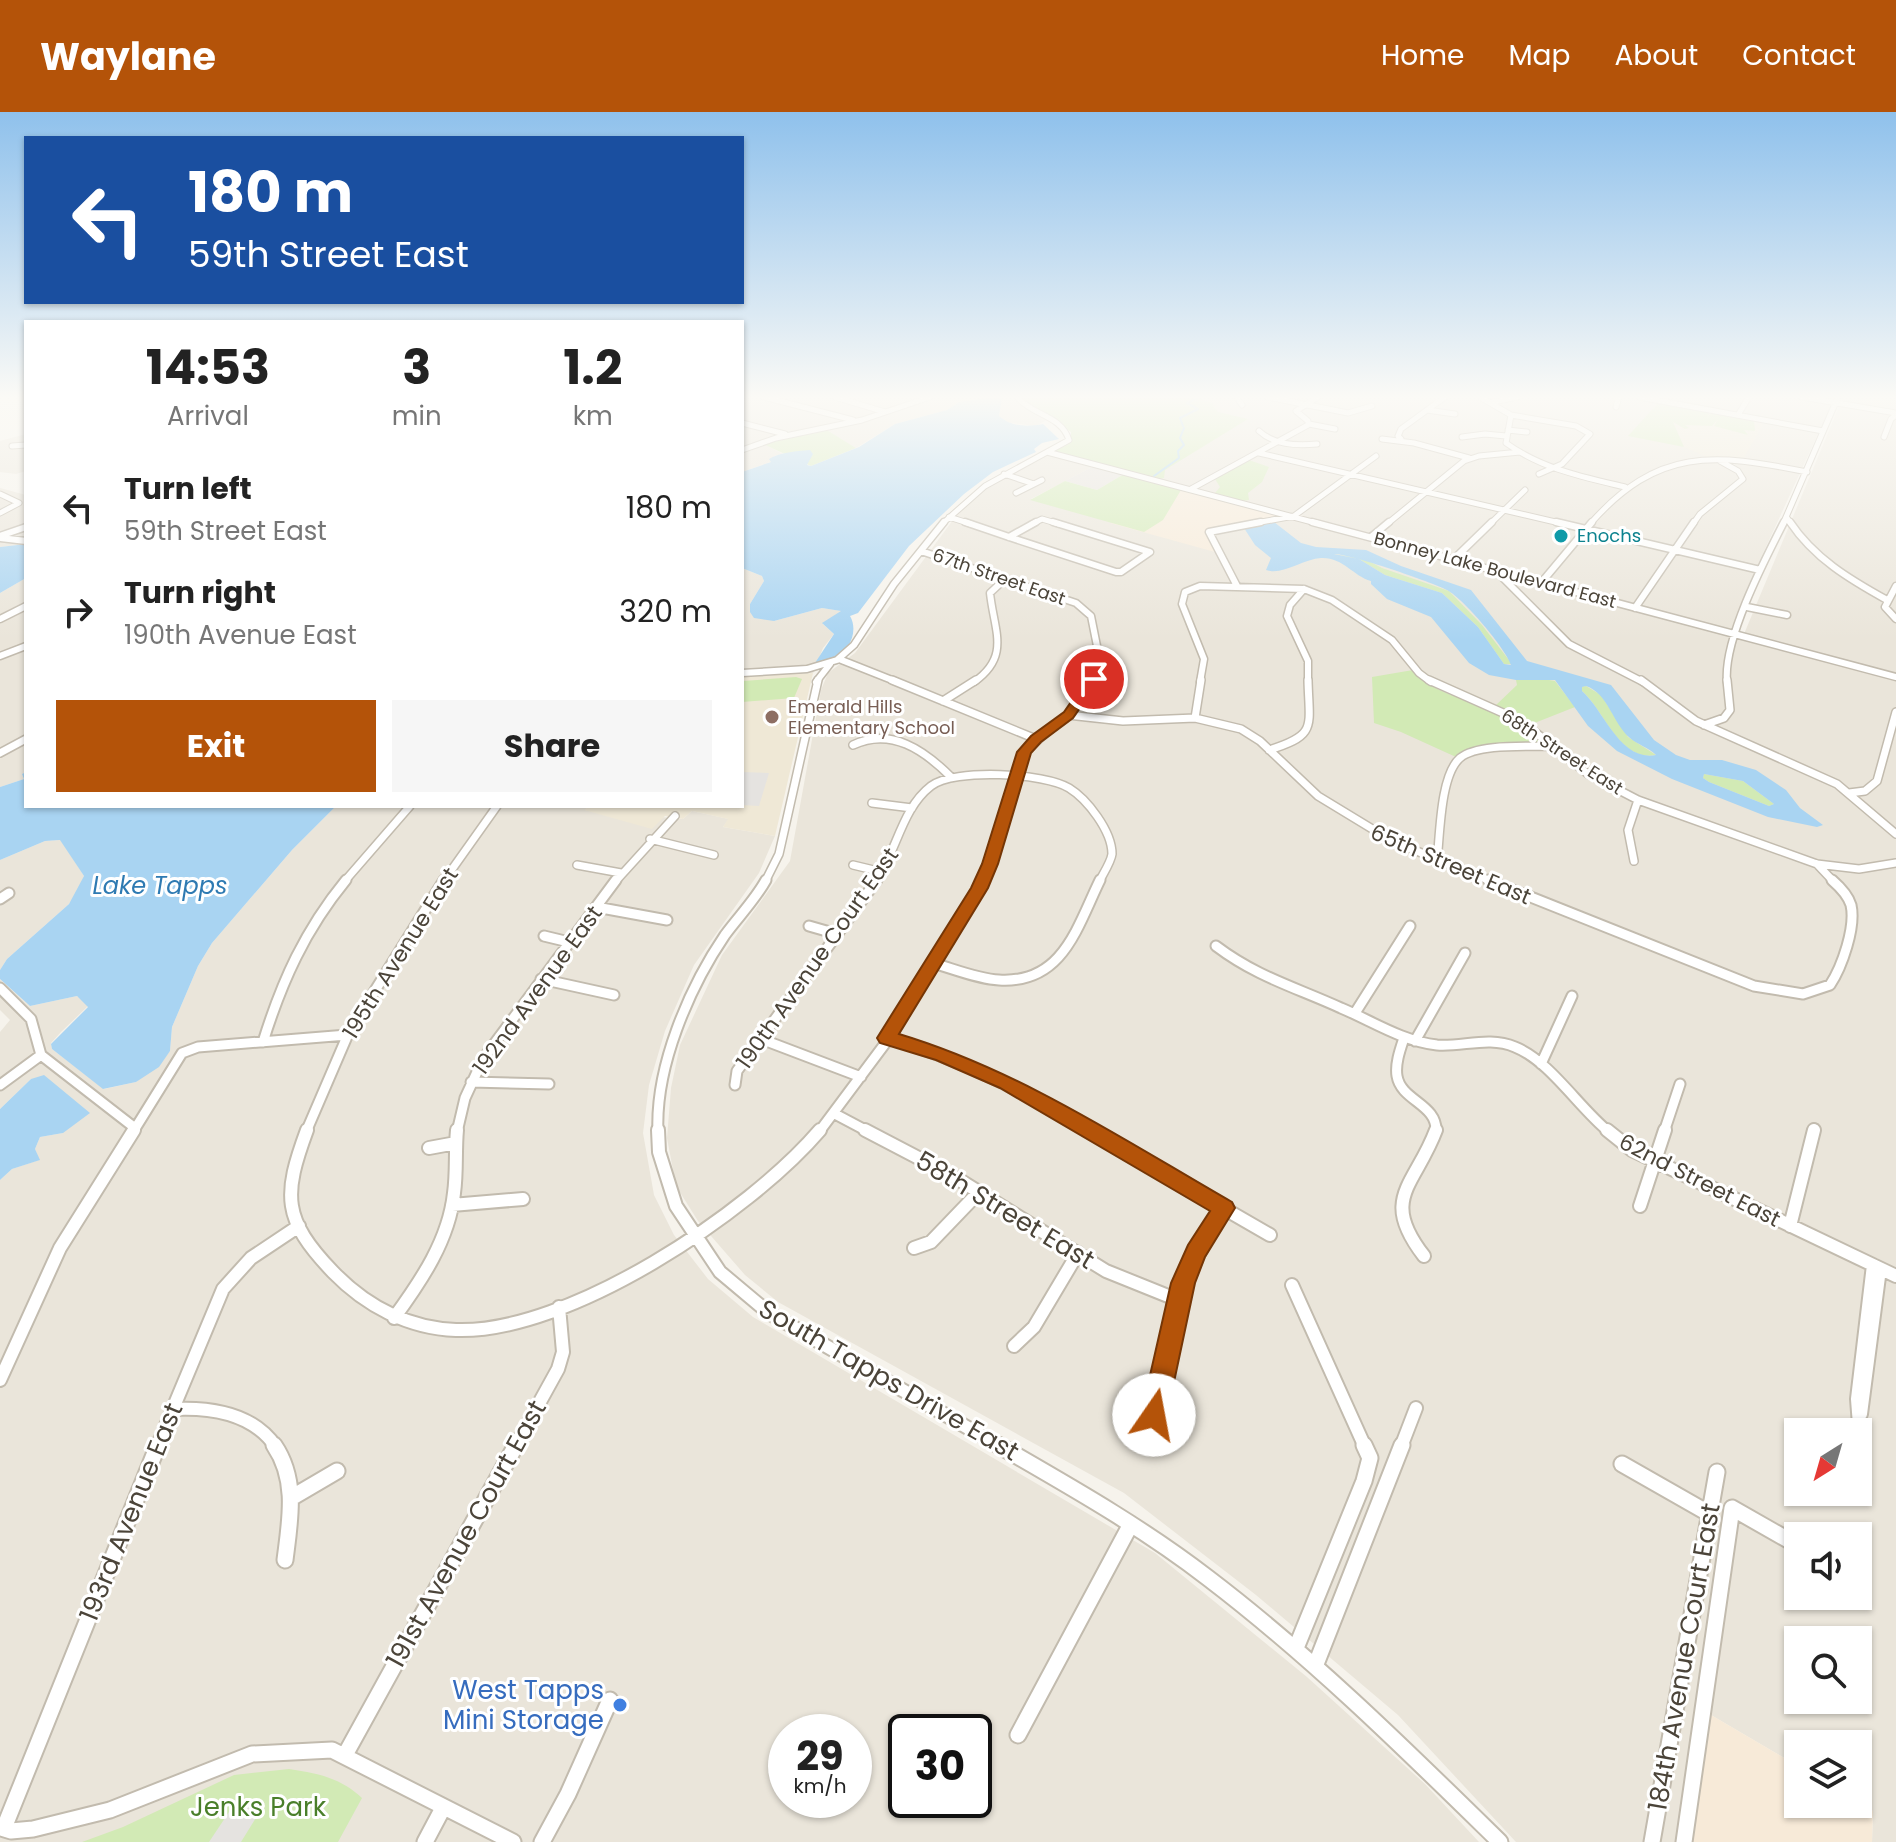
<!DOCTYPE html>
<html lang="en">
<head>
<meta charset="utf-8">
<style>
	:root { --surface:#fff; --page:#f6f6f6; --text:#222; --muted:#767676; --accent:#b45309 }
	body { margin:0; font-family:Poppins,sans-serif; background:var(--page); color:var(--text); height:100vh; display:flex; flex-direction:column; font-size:30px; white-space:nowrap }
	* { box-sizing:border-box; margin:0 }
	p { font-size:26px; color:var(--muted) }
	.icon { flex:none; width:44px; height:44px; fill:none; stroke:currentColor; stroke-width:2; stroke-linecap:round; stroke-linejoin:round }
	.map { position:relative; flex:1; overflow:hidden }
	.sheet { position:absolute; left:24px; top:208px; width:720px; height:488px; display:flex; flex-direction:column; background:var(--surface); border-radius:0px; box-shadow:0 2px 6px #0004 }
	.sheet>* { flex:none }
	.banner { position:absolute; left:24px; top:24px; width:720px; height:168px; border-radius:0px; box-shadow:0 2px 6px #0004; background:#1a4fa0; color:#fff; overflow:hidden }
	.needle { width:52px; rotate:217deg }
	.fabs { position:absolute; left:1784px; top:1306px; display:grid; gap:16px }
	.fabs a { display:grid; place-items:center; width:88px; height:88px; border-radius:0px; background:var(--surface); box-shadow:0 2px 6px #0004; font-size:40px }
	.speed { position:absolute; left:768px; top:1602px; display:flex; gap:16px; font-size:40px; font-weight:700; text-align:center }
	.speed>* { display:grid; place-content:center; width:104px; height:104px; border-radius:50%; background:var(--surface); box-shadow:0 2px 6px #0004; line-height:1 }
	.speed small { font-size:20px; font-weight:400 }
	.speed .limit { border:4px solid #111; border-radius:12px; background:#fff; color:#111 }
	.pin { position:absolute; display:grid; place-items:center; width:68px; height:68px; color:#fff; margin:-34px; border:4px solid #fff; border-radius:50%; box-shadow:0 2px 8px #0007 }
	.me { position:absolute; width:88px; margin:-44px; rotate:12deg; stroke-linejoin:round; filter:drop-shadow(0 0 6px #0008) }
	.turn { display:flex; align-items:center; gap:28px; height:168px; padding:0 32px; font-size:36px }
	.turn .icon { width:104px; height:104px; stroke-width:2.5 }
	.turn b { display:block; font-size:56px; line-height:68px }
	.eta { display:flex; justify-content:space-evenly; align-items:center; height:136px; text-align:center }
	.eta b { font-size:48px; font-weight:700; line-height:56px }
	.button { display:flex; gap:16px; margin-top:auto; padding:16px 32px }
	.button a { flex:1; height:92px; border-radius:0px; background:var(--accent); color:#fff; font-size:32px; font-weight:700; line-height:92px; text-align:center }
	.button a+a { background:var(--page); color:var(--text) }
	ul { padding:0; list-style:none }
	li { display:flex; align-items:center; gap:24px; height:104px; padding:0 32px }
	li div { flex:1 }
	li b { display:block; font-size:30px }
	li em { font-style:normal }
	header { display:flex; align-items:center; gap:48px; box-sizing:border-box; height:112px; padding:0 40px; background:var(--accent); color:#fff }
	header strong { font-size:38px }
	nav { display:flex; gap:44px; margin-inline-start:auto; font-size:28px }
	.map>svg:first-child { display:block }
	.residential { fill:#eae5da; fill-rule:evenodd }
	.commercial { fill:#f7ead8 }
	.industrial { fill:#e6e2dd }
	.education { fill:#efe8d6 }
	.green { fill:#d2eab5 }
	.parking { fill:#e5e3e0 }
	.water { fill:#a9d4f2; fill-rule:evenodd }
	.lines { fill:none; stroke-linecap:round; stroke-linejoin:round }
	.stream { stroke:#a9d4f2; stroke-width:2 }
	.minor-far5-casing { stroke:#c2bbae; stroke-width:7 }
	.minor-far4-casing { stroke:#c2bbae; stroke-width:9 }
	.minor-far3-casing { stroke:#c2bbae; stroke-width:10 }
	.minor-far2-casing { stroke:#c2bbae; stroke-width:13 }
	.minor-far1-casing { stroke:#c2bbae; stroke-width:16 }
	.minor-casing { stroke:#c2bbae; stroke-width:19 }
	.minor-far5 { stroke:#fff; stroke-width:5 }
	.minor-far4 { stroke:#fff; stroke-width:6 }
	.minor-far3 { stroke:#fff; stroke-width:7 }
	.minor-far2 { stroke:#fff; stroke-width:9 }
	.minor-far1 { stroke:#fff; stroke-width:12 }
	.minor { stroke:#fff; stroke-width:15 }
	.route { fill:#b45309; stroke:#753606; stroke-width:2 }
	.culture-dot { fill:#0f9aa8; stroke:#fff; stroke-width:3 }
	.education-dot { fill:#8d6e63; stroke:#fff; stroke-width:3 }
	.shop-dot { fill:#3f7fe0; stroke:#fff; stroke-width:3 }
	.labels { text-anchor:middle; stroke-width:6; stroke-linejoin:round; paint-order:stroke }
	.far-culture-label { font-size:18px; fill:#0d838f; stroke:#fff; text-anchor:start }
	.far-street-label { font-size:18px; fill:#4b4439; stroke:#fff }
	.far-education-label { font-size:18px; fill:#785e54; stroke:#fff; text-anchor:start }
	.street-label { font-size:22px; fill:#4b4439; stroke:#fff }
	.water-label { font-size:24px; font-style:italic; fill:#2e7ab2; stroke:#fff }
	.near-street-label { font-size:26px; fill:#4b4439; stroke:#fff }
	.near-shop-label { font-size:26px; fill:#366cbe; stroke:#fff; text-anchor:end }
	.near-park-label { font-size:26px; fill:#4a7f2a; stroke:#fff }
</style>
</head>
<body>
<header>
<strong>Waylane</strong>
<nav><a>Home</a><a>Map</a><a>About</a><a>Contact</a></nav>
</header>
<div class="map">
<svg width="1896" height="1730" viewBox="0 0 1896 1730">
	<rect width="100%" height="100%" fill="#f6f3ec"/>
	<path class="residential" d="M742,285H860L866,288L873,285H992L959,290L947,298L895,312L856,336L824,317L764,332L783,342L774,344L773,349L742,360Z
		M1001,285H1015L1019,292L1049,307L1035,314L1005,310L999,305Z
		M1162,285H1835L1747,476L1733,520L1152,366L1158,287Z
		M1843,285H1896V562L1744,522Z
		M26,322V359L16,362L0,360V329Z
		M1047,342L1094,354L1031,387L1214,439L1205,420L1209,417L1285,404L1896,565V1730H1872L1873,1699L1858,1690V1632H1798V1654L1711,1603L1692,1730H1516L1398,1603L1256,1483L1124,1381L778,1190L745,1163L698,1109L676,1074L667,1026L671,976L680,933L722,843L790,749L821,578L828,561L855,541L961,397L982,377ZM1798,1320H1858V1380H1798ZM1798,1424H1858V1484H1798ZM1798,1528H1858V1588H1798Z
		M0,376L26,383V432L0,435Z
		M742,456L762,464L764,469L750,492L774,509L822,496L842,499L823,512L834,522L823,536L817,551L822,549L813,561L742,565Z
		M26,466V660L22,662L24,667L0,675V481Z
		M336,694H589L585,698L683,707L692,699L729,707L723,715L775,724L759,761L694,853L665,919L649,973L643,1021L654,1083L674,1123L708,1167L753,1205L1155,1441L1307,1565L1425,1672L1479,1730H0V1068L12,1057L39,1048L35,1037L40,1025L63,1021L31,967L0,997V920L10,908L0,898V867L30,894L77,884L88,894L61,920L51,931L52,937L104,977L136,970L170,939L172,915L198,854L212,831L292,738ZM786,1620H854V1688H786ZM906,1620H974V1688H906Z
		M61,728L84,764L79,778L69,792L7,847L0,858V748L45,729Z"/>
	<path class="commercial" d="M1170,374L1285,404L1209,417L1205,421L1215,440L1110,411Z
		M1711,1603L1798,1654V1692L1858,1690L1873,1699L1872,1730H1692Z"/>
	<path class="industrial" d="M1094,354L1124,362L1097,378L1065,369Z"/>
	<path class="education" d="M1682,295L1762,309V314L1743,347H1711L1684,335L1672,309Z
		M813,561L775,724L723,715L728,707L692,699L683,707L665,704L652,717L584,698L589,694H742V565Z"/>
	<path class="green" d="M1020,285H1196L1212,291L1218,300L1248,307L1165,358L1164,366L1160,367L1052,340L1071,330V320Z
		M1659,290L1710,300L1707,306L1711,301L1754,308L1755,319L1744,318L1748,323L1714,314L1718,307L1712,314L1685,313L1689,316L1685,317L1673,310L1684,335L1628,324Z
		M825,317L856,336L811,354L763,332Z
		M1249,348L1269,355L1262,370L1248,381L1249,388L1243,389L1215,381L1220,375L1215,367Z
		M1124,362L1181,378L1163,408L1144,420L1030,388L1065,369L1097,378Z
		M1334,442L1365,447L1382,456L1449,479L1482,513L1512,552H1504L1478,515L1442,481L1385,463L1359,447Z
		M1413,558C1432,582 1466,586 1492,597C1512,606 1528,618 1546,631L1496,635L1456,645L1401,620L1374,611L1372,565Z
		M796,565L802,567L794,586L742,590L743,569Z
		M1543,567L1555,569L1575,595L1532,612L1495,594L1517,573L1516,568Z
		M1586,574L1601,583L1628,625L1656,643C1620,651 1604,598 1582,579L1581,575Z
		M1704,662L1743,669L1774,692L1769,694L1709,670L1703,666Z
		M289,1657C317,1661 341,1666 362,1686L338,1730H82L123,1715L234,1663Z"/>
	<path class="parking" d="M742,660L769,661L759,694L742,693Z
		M237,1688L265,1691L241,1730H209Z"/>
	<path class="water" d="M992,285L1002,286L999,304C1011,315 1028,315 1043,312L1059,327L1042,331L1034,337L1036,340L993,360L964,382L909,434L858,501L850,504C859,519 849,540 834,547C828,550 822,549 815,551L834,522L822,511L841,499L822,496L774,509L754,506L750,500V492L764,469L762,464L742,456V360L771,350L769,347C778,341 795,339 810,338L813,342L807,353L811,354L859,335L895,312L947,298L959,290Z
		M1274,410L1301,431L1316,435L1366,438L1401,454L1471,478L1527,549L1611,573L1654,628L1676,643L1690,648H1722L1756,658L1786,678L1800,696L1823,713L1817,715L1768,705L1672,667L1617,639L1588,614L1555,568H1516L1489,563L1469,551L1431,505L1387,487L1371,472V469C1353,464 1343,445 1321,446C1303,447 1282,464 1266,458L1271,446L1255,433L1244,416ZM1334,442C1347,441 1432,470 1447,478C1464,487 1506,537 1511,553L1504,552L1478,515L1442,481L1385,463L1359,447ZM1586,574C1608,581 1613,612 1630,626C1638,633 1648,635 1656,643C1620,650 1604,598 1582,579V575ZM1704,662L1743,669L1774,692L1769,694L1709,670L1703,666Z
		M26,432V466L0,481V435Z
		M26,660V694H336L292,738L212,831L198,854L172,915L170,939L159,955L136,970L103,977L52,937L51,932L88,895L77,884L30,894L0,867V858L7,847L69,792L84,764L60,728L45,729L0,748V675L24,667L22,662Z
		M44,963L90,1001L63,1021L40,1025L35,1037L40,1048L12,1057L0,1068V997L31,967Z"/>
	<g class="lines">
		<path class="stream" d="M1183,314L1180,306L1198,297L1187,291L1198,286
			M1154,364L1179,346L1178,339L1184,333L1180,326L1184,316"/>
		<defs>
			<path id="minor-far5" d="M764,285L853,308
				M835,285L885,300
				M1237,285L1242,293
				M1268,285L1348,301L1372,294
				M1480,285L1511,303L1506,331C1542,357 1583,365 1625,375
				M1639,285L1823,319
				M1802,285L1896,301
				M1493,290L1517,285
				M1616,295L1619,285
				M1427,298L1455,302
				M1511,303L1576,314L1590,322L1562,352L1539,362
				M1738,303L1749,285
				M742,311L785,322
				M1309,312L1335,317
				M1508,318L1527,320
				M1259,319C1274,333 1298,334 1317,332
				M1462,325L1485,322L1506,324
				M1884,325L1891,307L1896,303
				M1382,327L1414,331L1469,346
				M1401,327L1398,324L1401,317L1445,285
				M12,334L26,333
				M742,338L776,326L862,308L930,285
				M1047,340L1320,412
				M1259,341L1564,412
				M1004,362L1034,372
				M1191,377L1308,313V309L1296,299L1318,285
				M1016,381L1042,368
				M0,382L19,391L0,401
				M949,405L971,412
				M1787,406L1791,412
				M942,412L985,374L1069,328C1061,303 1033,304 1017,285
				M1032,412L1042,407L1059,412
				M1250,412L1294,404L1376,344
				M1387,412L1464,349L1479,344L1520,340
				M1490,412L1525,378
				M1590,412C1658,335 1713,341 1807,360
				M1693,412L1700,402L1743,367L1738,359L1720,349
				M1783,412L1838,285"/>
			<path id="minor-far4" d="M965,410L1009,425
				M1312,410L1896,565
				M1556,410L1760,458
				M1790,410C1814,446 1849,467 1887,488
				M0,424L26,415
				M1009,425L1116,460H1121L1150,440L1053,410
				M1009,425L1036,410
				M1371,425L1389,410
				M0,426L26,429
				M921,439L1076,491L1091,504L1101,554L1091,570
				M1455,446L1492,410
				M1498,461L1569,532L1643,570
				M1541,471L1592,410
				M1237,474L1209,420L1261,410
				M1896,474L1885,495L1896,507
				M1304,477L1290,493L1287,504L1308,549V570
				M1747,495L1787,503
				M1635,496L1694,410
				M0,507L26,494
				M0,544L26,534
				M839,547L897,570
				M742,561L807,557L837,548L854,533L894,472L944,410
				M816,570L830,552
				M974,570C1011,544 994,519 990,481L1006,466
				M1200,570L1204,547L1182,492L1185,480L1200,474L1304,477L1332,488L1392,528L1419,561L1431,570
				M1727,570C1723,528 1764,449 1784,410"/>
			<path id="minor-far3" d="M892,568L1036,627
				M1429,568L1521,609L1588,662L1638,688L1817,752L1859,757L1896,751
				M1641,568L1696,609L1837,672L1896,722
				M943,589L976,568
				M1068,603L1123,609L1195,606L1241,617L1260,629L1318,684L1392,729L1493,770
				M1195,606L1201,568
				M1704,613L1724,606L1730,598L1727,568
				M853,633C891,615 924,638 951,665
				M1269,638C1318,623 1309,615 1308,568
				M0,641L26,627
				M1849,681L1865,679L1877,669L1896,600
				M872,691L912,696
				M650,727L714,743
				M1437,749C1440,724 1440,663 1460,646C1478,631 1530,635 1553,634
				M1634,749L1628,718L1638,688
				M1817,752L1834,770
				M577,753L621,761
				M853,753L882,760
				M344,770L410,694
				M443,770L497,694
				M615,770L675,704
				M765,770L779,742L818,568
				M875,770C897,740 901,697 931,674C954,656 1045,661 1069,676C1087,687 1112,719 1112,742C1111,750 1103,762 1099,770
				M982,770L1024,640L1074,597L1092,568"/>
			<path id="minor-far2" d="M1488,768L1754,874L1803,882L1830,873C1842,855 1856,815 1851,793C1848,783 1840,775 1832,768
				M0,787L9,781
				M596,795L667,808
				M809,814L837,822
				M544,824L569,830
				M1216,834C1257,865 1295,875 1341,896C1372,909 1402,929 1437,933C1463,935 1489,924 1515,935C1550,949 1579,996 1609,1020
				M933,851C954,857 978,867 999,868C1063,872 1077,815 1100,768
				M541,867L614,883
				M0,876L31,907L41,943L135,1016
				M1355,901L1410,814
				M887,926C965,949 1022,980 1092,1020
				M1404,926C1400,938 1395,952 1397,964C1401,989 1438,992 1436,1020
				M761,927L861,965
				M1415,929L1465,841
				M263,930C282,869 305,818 346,768
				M1541,952L1572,884
				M471,970L549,972
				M0,973L41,943
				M735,973L737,959L877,768
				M835,1002L869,1020
				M133,1020L182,941L198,935L347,923
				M306,1020L349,920L444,768
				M457,1020L465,986L483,947L616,768
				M658,1020C655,955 689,876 725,823C739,804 755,788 766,768
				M819,1020L890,925L983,768
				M1664,1020L1680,972
				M1813,1020L1814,1017"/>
			<path id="minor-far1" d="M307,1018C283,1083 282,1107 333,1160C366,1194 408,1216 456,1218C568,1222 749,1101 820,1018
				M658,1018L659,1040L676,1094L720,1160L769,1201L1001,1335
				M865,1018L953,1064L1106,1159L1178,1188
				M1088,1018L1270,1123
				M1607,1018L1632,1038L1896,1164
				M429,1036L456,1031
				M452,1093L523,1087
				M1640,1094L1665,1018
				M1790,1114L1814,1018
				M914,1136L931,1130L979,1080
				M1424,1144C1379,1086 1415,1074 1436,1018
				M1292,1173L1365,1335
				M394,1206C421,1169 449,1128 454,1081C457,1060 455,1039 457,1018
				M1014,1234L1034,1215L1078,1141
				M0,1268L60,1136L134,1018
				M173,1297C211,1295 253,1301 276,1335
				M1861,1302L1880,1157
				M1154,1303C1169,1229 1182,1159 1224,1096
				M1859,1313L1857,1287L1873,1153
				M157,1335L223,1177L251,1146L299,1114
				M515,1335L558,1257L563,1240L559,1195
				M1401,1335L1416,1296"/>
			<path id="minor" d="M274,1333C298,1368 290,1408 285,1448
				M998,1333C1069,1374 1142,1415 1208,1466C1313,1546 1406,1638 1500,1730
				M1622,1352L1708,1401
				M291,1386L337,1359
				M1296,1536L1364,1369L1370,1346L1364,1333
				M1316,1552L1402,1333
				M1018,1623L1131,1412
				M345,1643L516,1333
				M1,1716L11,1719L33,1717L110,1698L252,1642L332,1638L513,1730
				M4,1716L158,1333
				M425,1730L443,1696
				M542,1730L568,1682L610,1588
				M1652,1730L1717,1360
				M1684,1730L1732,1396L1790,1429"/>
		</defs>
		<use href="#minor-far5" class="minor-far5-casing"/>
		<use href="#minor-far4" class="minor-far4-casing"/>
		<use href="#minor-far3" class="minor-far3-casing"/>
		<use href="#minor-far2" class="minor-far2-casing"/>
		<use href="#minor-far1" class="minor-far1-casing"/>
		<use href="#minor" class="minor-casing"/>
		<use href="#minor-far5" class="minor-far5"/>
		<use href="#minor-far4" class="minor-far4"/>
		<use href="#minor-far3" class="minor-far3"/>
		<use href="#minor-far2" class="minor-far2"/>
		<use href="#minor-far1" class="minor-far1"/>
		<use href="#minor" class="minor"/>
	</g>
	<linearGradient id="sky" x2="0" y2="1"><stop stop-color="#8fc1ec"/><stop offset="0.54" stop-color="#fbfaf6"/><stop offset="1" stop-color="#fbfaf6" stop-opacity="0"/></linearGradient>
	<rect width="1896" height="528" fill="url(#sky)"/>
	<path class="route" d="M1089,564L1100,567L1073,606L1041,630L1031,641L998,752L988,776L899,922C1019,958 1124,1028 1232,1090L1235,1096L1205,1145L1195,1171L1167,1303L1163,1311L1154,1315L1145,1311L1141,1303L1171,1171L1188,1133L1210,1099L1000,976L936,948L880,931L877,926L971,776L982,752L1017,640L1031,624L1064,600Z"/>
	<circle class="culture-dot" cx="1561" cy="424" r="8"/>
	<circle class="education-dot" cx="772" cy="605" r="8"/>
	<circle class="shop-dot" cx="620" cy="1593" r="8"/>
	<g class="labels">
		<g class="far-culture-label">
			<text x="1577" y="430">Enochs</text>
		</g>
		<g class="far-street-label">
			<text transform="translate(1495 458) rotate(15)" y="6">Bonney Lake Boulevard East</text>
			<text transform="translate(999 465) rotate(19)" y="6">67th Street East</text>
			<text transform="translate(1562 640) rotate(33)" y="6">68th Street East</text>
		</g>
		<g class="far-education-label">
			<text x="788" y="601">Emerald Hills<tspan x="788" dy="21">Elementary School</tspan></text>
		</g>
		<g class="street-label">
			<text transform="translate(1451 752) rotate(23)" y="8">65th Street East</text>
			<text transform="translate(400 841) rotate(-58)" y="8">195th Avenue East</text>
			<text transform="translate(817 846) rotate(-55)" y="8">190th Avenue Court East</text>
			<text transform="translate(537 878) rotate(-54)" y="8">192nd Avenue East</text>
			<text transform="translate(1700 1068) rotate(27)" y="8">62nd Street East</text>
		</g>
		<g class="water-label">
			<text x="160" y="782">Lake Tapps</text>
		</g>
		<g class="near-street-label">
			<text transform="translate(1005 1098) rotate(31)" y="9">58th Street East</text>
			<text transform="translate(889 1268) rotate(30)" y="9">South Tapps Drive East</text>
			<text transform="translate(131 1400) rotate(-68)" y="9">193rd Avenue East</text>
			<text transform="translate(466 1422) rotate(-61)" y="9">191st Avenue Court East</text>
			<text transform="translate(1684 1545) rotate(-80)" y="9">184th Avenue Court East</text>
		</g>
		<g class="near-shop-label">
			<text x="604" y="1587">West Tapps<tspan x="604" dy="30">Mini Storage</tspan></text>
		</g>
		<g class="near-park-label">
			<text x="258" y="1704">Jenks Park</text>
		</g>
	</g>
</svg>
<div class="fabs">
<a><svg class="needle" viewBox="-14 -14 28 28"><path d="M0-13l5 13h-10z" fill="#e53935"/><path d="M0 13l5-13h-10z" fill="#767676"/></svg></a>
<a><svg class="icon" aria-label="sound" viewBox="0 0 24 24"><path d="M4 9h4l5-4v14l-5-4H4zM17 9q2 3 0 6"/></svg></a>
<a><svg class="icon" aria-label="search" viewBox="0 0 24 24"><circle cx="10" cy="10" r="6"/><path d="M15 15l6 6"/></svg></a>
<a><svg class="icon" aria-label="layers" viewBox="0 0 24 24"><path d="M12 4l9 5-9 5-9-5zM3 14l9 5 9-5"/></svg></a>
</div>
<div class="speed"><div>29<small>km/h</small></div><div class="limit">30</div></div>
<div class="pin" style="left:1094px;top:567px;background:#d93025"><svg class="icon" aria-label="arrive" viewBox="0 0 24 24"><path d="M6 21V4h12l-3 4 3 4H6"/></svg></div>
<svg class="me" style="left:1154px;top:1303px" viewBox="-20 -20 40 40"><circle r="19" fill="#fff"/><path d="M0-13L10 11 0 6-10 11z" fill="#b45309"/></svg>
<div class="banner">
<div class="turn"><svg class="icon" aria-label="left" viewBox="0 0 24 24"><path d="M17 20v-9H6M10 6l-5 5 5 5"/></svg><div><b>180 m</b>59th Street East</div></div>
</div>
<section class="sheet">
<div class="eta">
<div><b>14:53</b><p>Arrival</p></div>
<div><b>3</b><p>min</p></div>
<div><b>1.2</b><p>km</p></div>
</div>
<ul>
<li><svg class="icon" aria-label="left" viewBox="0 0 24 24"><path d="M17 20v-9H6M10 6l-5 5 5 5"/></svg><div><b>Turn left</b><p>59th Street East</p></div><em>180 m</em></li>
<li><svg class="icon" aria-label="right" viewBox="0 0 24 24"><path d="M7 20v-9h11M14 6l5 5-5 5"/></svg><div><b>Turn right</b><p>190th Avenue East</p></div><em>320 m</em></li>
</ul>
<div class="button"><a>Exit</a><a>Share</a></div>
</section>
</div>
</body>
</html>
